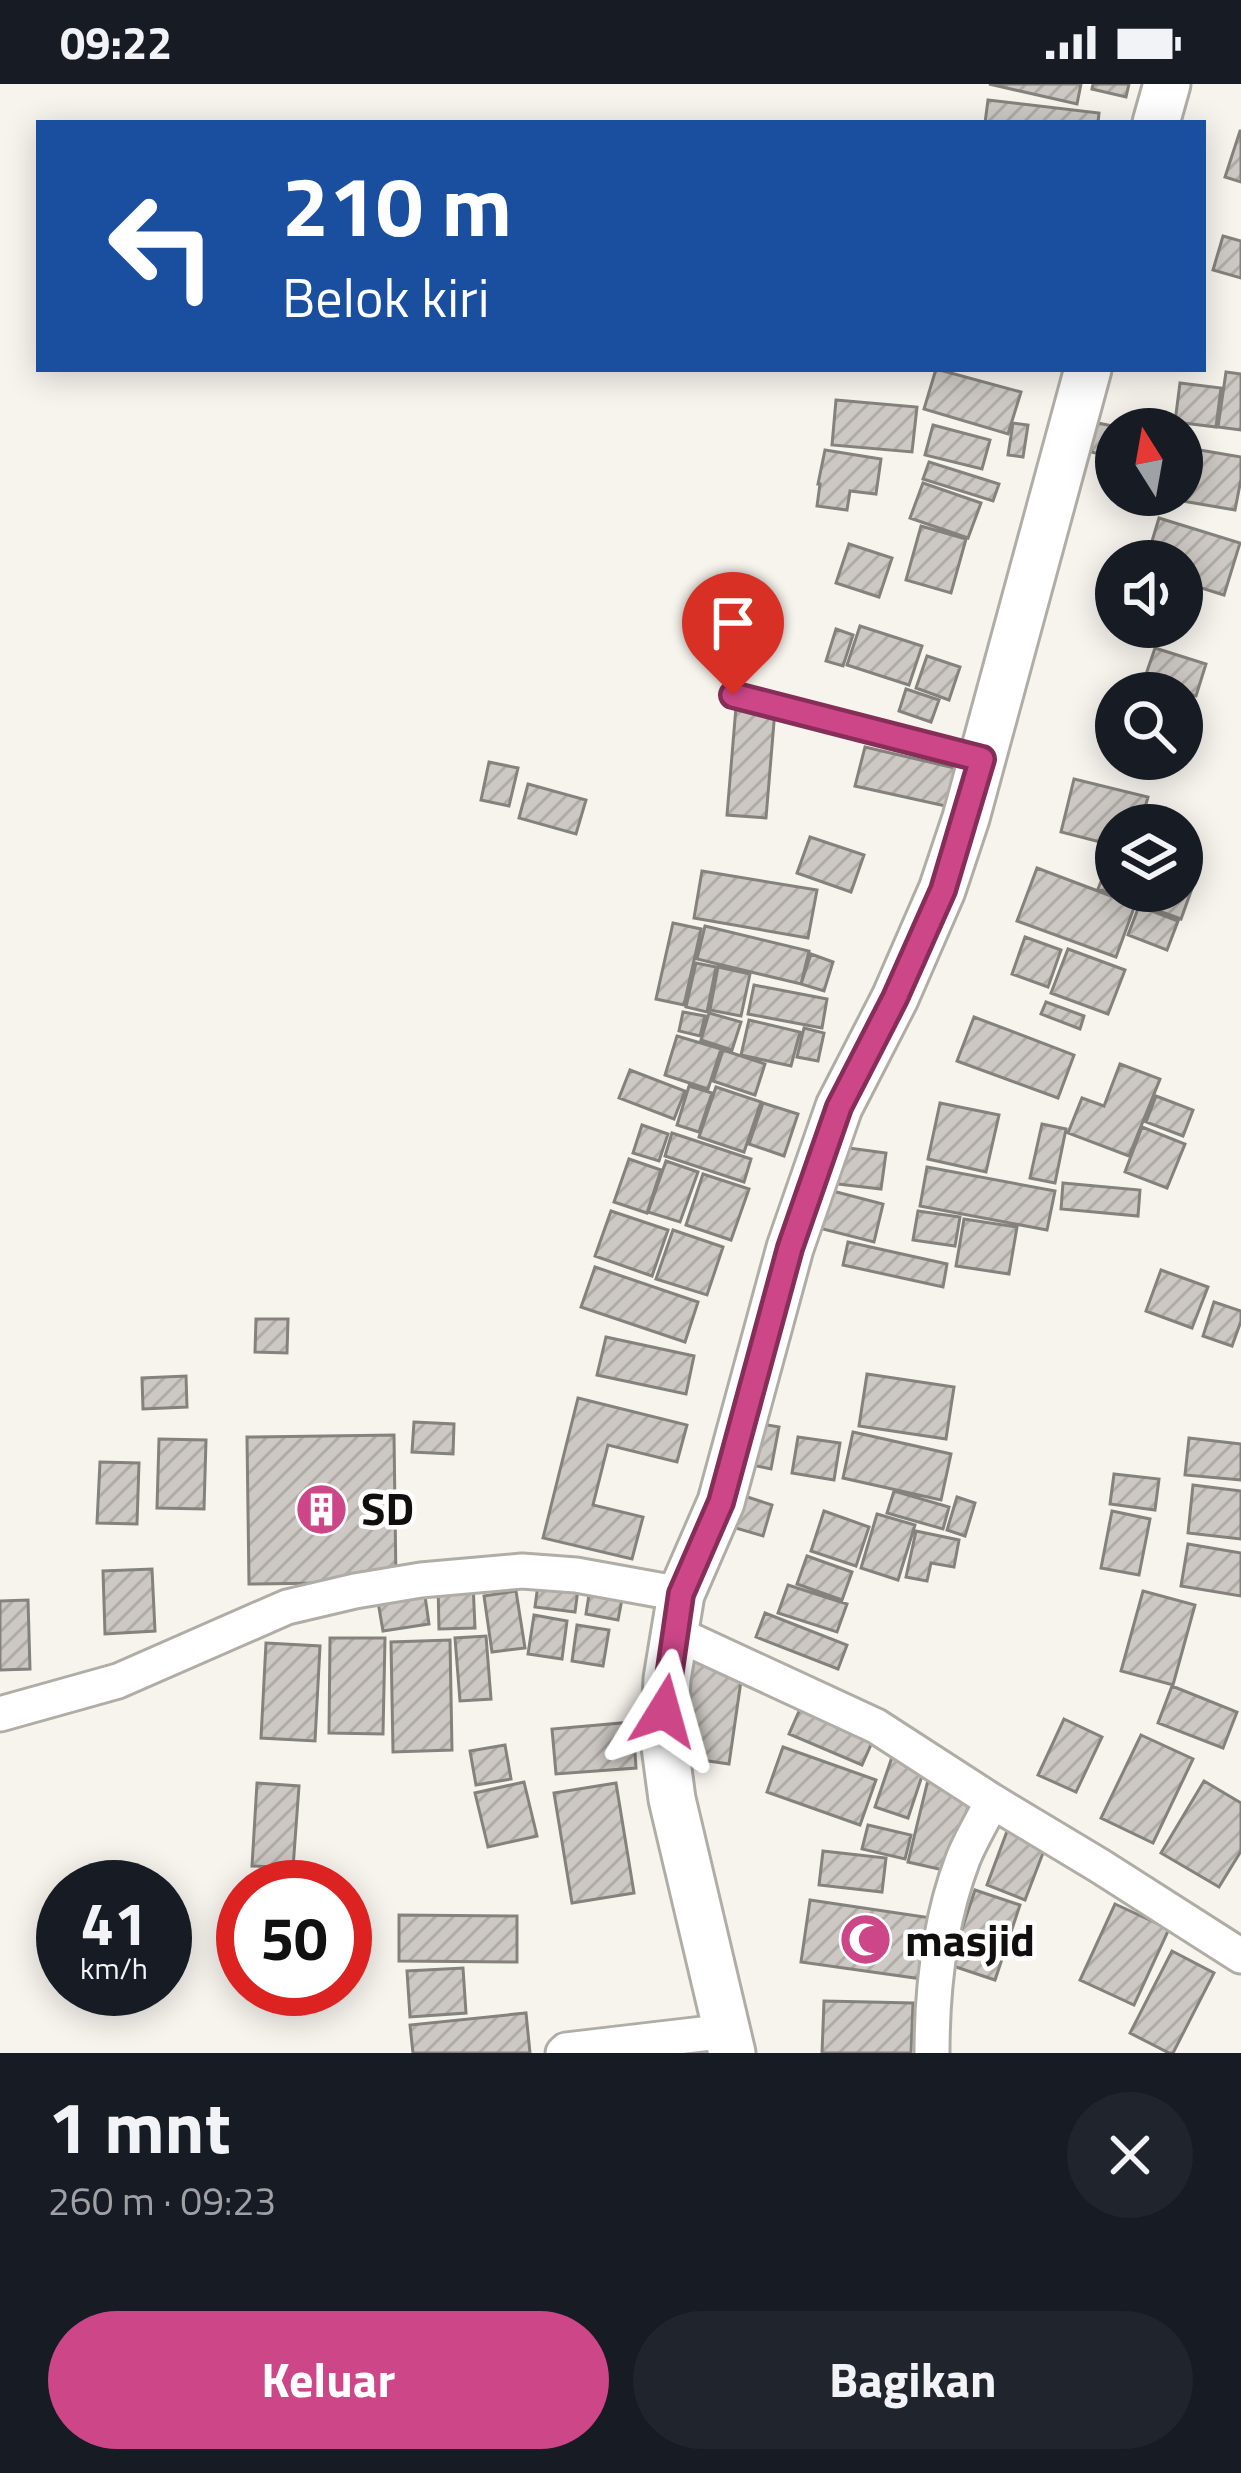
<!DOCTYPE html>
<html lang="id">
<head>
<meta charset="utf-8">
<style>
	:root { --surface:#171b24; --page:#20242c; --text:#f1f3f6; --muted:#9ea1a6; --accent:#cc4688 }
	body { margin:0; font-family:"Titillium Web",sans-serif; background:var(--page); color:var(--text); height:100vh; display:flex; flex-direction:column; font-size:45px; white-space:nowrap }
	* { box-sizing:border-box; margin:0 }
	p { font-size:39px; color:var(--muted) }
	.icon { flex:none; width:66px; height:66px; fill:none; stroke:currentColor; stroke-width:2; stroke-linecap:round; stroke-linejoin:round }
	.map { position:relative; height:1969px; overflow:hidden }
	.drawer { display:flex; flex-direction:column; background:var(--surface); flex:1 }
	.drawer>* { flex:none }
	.guide { position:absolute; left:36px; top:36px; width:1170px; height:252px; border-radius:0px; box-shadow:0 6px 30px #0003; background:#1a4fa0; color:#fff; overflow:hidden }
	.needle { width:78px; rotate:349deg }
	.buttons { position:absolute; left:1095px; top:324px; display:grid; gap:24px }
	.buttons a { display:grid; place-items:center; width:108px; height:108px; border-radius:50%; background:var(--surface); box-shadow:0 6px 30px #0003; font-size:60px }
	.speed { position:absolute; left:36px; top:1776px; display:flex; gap:24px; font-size:60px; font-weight:700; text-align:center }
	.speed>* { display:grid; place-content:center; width:156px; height:156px; border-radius:50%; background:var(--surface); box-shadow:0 6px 30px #0003; line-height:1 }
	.speed small { font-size:30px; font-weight:400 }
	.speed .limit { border:18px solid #d22; background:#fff; color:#111 }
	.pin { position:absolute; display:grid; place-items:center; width:102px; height:102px; color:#fff; margin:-123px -51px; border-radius:50% 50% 50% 0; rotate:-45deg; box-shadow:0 0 12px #0007 }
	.pin .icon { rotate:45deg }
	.me { position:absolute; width:132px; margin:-66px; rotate:8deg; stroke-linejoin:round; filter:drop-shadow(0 0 9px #0008) }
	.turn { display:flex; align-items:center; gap:42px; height:252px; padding:0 48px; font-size:54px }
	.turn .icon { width:156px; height:156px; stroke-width:2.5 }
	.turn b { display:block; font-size:84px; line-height:102px }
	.round { display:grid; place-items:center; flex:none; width:126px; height:126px; border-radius:63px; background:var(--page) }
	.overview { display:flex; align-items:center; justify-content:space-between; height:204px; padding:0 48px }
	h1 { font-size:72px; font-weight:700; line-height:90px }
	.button { display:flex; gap:24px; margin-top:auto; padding:24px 48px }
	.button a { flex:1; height:138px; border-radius:72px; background:var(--accent); color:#fff; font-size:48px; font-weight:700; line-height:138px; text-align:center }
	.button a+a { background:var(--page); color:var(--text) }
	.status { display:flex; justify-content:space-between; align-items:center; height:84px; padding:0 60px; background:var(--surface); direction:ltr }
	.status svg { height:33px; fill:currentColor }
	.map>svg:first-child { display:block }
	.building { fill:url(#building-hatch); stroke:#85817c; stroke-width:3 }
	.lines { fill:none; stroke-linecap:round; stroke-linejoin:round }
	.lane-casing { stroke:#b0ada7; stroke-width:22 }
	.street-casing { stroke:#b0ada7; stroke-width:39 }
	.secondary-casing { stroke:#b0ada7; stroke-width:51 }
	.lane { stroke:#fff; stroke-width:16 }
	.street { stroke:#fff; stroke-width:33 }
	.secondary { stroke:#fff; stroke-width:45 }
	.route-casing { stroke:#852e58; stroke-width:30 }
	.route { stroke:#cc4688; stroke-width:21 }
	.labels { text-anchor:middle; stroke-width:9; stroke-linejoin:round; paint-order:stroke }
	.poi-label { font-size:45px; font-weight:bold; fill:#100f0d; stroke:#fff; text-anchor:start }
</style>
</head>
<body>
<div class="status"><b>09:22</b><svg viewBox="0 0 49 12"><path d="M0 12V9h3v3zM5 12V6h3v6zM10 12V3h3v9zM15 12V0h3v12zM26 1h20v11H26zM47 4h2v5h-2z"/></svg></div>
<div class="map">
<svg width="1241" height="1969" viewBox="0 0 1241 1969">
	<defs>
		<pattern id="building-hatch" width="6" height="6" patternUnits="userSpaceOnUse" patternTransform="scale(3)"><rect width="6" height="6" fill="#cdc8c3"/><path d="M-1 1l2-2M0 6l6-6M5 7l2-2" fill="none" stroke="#afaba6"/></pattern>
	</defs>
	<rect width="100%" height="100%" fill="#f7f4ee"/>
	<path class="building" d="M989,0H1081L1077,20Z
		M1093,0H1129L1126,13L1092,5Z
		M988,16L1099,29L1098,39H985Z
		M1240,47H1241V98L1225,93Z
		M1223,152L1241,157V194L1213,186Z
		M936,285L1021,308L1008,350L924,325Z
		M1226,288L1241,290V346L1218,343Z
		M1180,299L1221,304L1216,343L1175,338Z
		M836,316L917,323L912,368L832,361Z
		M1093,338L1127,345H1116V374L1087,367Z
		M1013,339L1028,341L1023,373L1008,371Z
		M933,341L990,356L982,385L925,371Z
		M1182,363L1241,373V395L1235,426L1153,412L1182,411Z
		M825,366L881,375L876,410L850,407L847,426L817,422L820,400H818Z
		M929,378L999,400L993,417L923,395Z
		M923,399L981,419L968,454L910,434Z
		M1159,434L1240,459L1224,511L1182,498V477H1146Z
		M921,442L966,455L951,509L906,496Z
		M849,460L892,474L879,513L836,499Z
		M860,542L922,562L909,601L847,581Z
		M836,545L853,551L843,582L826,577Z
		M1155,564L1206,580L1196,612L1144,596Z
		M927,572L960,583L949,616L916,604Z
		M906,605L939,616L931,638L899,627Z
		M1114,612L1116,613V663L1099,657Z
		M736,623L775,626L766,734L727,731Z
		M865,663L959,685L950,723L855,702Z
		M489,678L518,684L509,722L481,716Z
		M1074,695L1148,713L1140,741H1116V762L1061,748Z
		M528,700L586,716L576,750L519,734Z
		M810,753L864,771L851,808L797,789Z
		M1112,770L1116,771V807H1182V795L1194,799L1181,835L1098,805Z
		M1037,784L1135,821L1116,873L1017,837Z
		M702,787L817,806L808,854L694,834Z
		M1139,822L1178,837L1167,866L1128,851Z
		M673,839L701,845L684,921L656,915Z
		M705,842L809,867L801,900L697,875Z
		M1025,853L1061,866L1048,903L1012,890Z
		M1068,865L1125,886L1108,930L1051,909Z
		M811,870L833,878L824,907L801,900Z
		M696,879L716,883L707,928L686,923Z
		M718,883L750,890L741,932L710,926Z
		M754,901L827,915L822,944L748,930Z
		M1046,918L1084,932L1080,945L1041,930Z
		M683,928L705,932L700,952L679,947Z
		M709,929L741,938L732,966L701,956Z
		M974,933L1074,971L1058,1014L957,977Z
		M749,936L800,948L791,982L741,971Z
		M804,944L824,949L818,977L797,973Z
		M677,952L721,965L708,1005L665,991Z
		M723,966L765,980L755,1011L713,997Z
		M1120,980L1160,995L1129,1072L1068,1049L1082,1014L1104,1022Z
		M630,986L685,1007L674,1035L619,1014Z
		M689,1002L712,1009L699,1048L677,1041Z
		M716,1003L761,1018L744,1068L699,1053Z
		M1156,1012L1193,1026L1183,1052L1146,1038Z
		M763,1019L798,1030L784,1072L749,1060Z
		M940,1019L999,1031L986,1088L928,1075Z
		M1042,1040L1066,1045L1055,1099L1030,1094Z
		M642,1041L668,1050L659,1077L633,1069Z
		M1142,1043L1185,1060L1167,1104L1125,1088Z
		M672,1049L751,1075L744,1098L665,1072Z
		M834,1062L886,1069L881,1105L829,1099Z
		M629,1075L661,1086L647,1129L614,1118Z
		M666,1077L698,1088L680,1138L648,1128Z
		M927,1083L1055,1107L1047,1146L920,1122Z
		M703,1090L749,1105L731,1156L686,1141Z
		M1063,1099L1140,1106L1138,1132L1061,1125Z
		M825,1105L883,1120L874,1158L815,1143Z
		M611,1127L668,1146L652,1192L595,1172Z
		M918,1127L960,1133L955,1162L913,1156Z
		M964,1135L1017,1143L1009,1190L956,1182Z
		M673,1146L723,1163L707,1211L656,1195Z
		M848,1158L947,1180L943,1203L843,1181Z
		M595,1183L698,1218L685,1258L581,1223Z
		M1161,1186L1208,1203L1192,1244L1146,1227Z
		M1214,1218L1241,1227V1237L1232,1262L1203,1252Z
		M256,1235H288L287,1269L255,1268Z
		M606,1253L694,1272L686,1310L597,1291Z
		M867,1290L954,1303L946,1355L859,1342Z
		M186,1292L187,1323L143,1325L142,1294Z
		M578,1314L687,1341L677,1378L608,1361L593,1421L643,1433L632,1475L543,1454Z
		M414,1338L454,1340L453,1370L412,1368Z
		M751,1338L779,1343L771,1385L743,1379Z
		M853,1348L951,1370L941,1416L843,1394Z
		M394,1351L396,1498L249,1500L247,1353Z
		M798,1353L840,1359L834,1396L792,1389Z
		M1189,1354L1241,1360V1396L1185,1391Z
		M159,1355L206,1356L204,1425L157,1424Z
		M100,1378L139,1379L137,1440L97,1439Z
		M1114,1390L1159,1395L1155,1426L1110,1420Z
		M1193,1401L1241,1407V1455L1188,1449Z
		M894,1407L949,1423L943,1445L887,1429Z
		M732,1408L772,1421L763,1452L722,1440Z
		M957,1413L975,1419L965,1452L947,1446Z
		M824,1427L869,1443L856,1482L811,1467Z
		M1112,1427L1150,1435L1139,1491L1101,1484Z
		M877,1430L915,1441L898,1496L861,1484Z
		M916,1447L959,1456L954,1483L931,1479L927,1497L906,1493Z
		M1188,1460L1241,1469V1512L1181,1502Z
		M807,1472L852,1488L842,1516L797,1500Z
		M152,1485L155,1547L105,1550L103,1487Z
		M539,1493L579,1498L575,1528L535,1523Z
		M473,1499L475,1544L439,1545L438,1500Z
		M788,1501L847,1520L837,1548L778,1529Z
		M590,1504L623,1510L618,1536L586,1530Z
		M424,1505L429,1540L383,1547L377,1512Z
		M516,1507L525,1564L492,1568L484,1512Z
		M1143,1507L1195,1521L1173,1601L1121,1587Z
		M28,1516L30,1585L0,1586V1517Z
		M765,1529L847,1561L838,1585L756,1553Z
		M534,1531L567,1537L562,1575L528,1570Z
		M577,1541L609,1546L603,1582L572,1577Z
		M486,1552L491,1615L460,1617L455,1554Z
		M330,1554H385L383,1650L329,1649Z
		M450,1556L452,1666L393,1668L391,1558Z
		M266,1559L320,1562L315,1657L261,1654Z
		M688,1576L743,1583L729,1680L674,1672Z
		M1172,1602L1237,1628L1223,1664L1158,1639Z
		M804,1616L877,1647L862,1681L789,1650Z
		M1064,1635L1102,1653L1076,1708L1038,1691Z
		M633,1638L636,1684L556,1690L552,1645Z
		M1141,1651L1193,1675L1153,1759L1101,1734Z
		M505,1661L511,1695L476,1701L470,1667Z
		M783,1663L876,1696L860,1741L767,1708Z
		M892,1673L925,1683L908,1734L875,1723Z
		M928,1696L972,1706L952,1788L908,1778Z
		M1204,1697L1241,1719V1767L1219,1803L1161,1769Z
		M524,1698L537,1752L488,1763L475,1709Z
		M257,1699L299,1702L293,1784L252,1782Z
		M616,1699L634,1809L572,1819L554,1709Z
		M868,1741L911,1751L905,1775L862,1765Z
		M1009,1742L1048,1756L1025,1816L987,1801Z
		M823,1767L886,1774L882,1808L819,1801Z
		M975,1806L1020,1821L995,1896L950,1881Z
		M810,1816L931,1834L922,1895L801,1878Z
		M1115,1820L1169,1845L1134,1921L1080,1896Z
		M399,1831L517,1832V1878L399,1877Z
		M1172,1867L1214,1889L1173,1969H1169L1130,1949Z
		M463,1884L466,1929L410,1933L407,1887Z
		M824,1917L913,1919L911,1969H822Z
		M526,1929L530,1969H413L410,1941Z"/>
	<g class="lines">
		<defs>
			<path id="lane" d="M733,611L981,675"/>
			<path id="street" d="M675,1549L876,1642L992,1717
				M0,1630L118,1597L287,1523L355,1507L421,1496L522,1487L576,1491L681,1510
				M563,1969L566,1966L728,1947
				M932,1969C932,1903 939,1838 963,1775C971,1755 983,1736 992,1717L1100,1782L1241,1872"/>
			<path id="secondary" d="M1156,39L1167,0
				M732,1969L672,1715L664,1655L667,1595L681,1510L721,1418L790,1164L839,1023L895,914L942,806L966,734L1088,285"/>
		</defs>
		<use href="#lane" class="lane-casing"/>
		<use href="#street" class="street-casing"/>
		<use href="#secondary" class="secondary-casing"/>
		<use href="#lane" class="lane"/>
		<use href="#street" class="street"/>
		<use href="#secondary" class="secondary"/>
	</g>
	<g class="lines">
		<defs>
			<path id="route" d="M664,1627L681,1510L721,1418L790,1164L839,1023L895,914L943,806L982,675L733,611"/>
		</defs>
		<use href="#route" class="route-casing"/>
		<use href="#route" class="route"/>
	</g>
	<defs>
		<symbol id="building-disc" viewBox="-11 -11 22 22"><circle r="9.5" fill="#cc4688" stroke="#fff"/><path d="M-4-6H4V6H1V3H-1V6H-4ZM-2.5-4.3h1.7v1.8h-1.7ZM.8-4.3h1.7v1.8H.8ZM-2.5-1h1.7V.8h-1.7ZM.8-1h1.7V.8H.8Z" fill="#fff"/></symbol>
		<symbol id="mosque-disc" viewBox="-11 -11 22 22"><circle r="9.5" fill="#cc4688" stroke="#fff"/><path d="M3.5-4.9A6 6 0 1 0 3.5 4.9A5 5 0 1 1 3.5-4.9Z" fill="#fff"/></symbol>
	</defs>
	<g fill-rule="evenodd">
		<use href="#building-disc" x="292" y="1396" width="59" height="59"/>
		<use href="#mosque-disc" x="836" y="1826" width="59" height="59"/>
	</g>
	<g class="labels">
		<g class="poi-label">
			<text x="361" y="1441">SD</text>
			<text x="905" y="1872">masjid</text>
		</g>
	</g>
</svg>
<div class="buttons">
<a><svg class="needle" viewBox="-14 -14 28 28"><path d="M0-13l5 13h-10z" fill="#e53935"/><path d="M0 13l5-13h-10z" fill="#9ea1a6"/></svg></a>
<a><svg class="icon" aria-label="sound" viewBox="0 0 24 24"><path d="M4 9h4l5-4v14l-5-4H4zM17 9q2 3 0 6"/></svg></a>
<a><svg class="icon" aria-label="search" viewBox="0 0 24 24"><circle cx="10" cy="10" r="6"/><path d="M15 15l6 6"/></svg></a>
<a><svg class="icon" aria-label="layers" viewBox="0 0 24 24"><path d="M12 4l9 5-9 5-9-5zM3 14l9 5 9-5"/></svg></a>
</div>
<div class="speed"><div>41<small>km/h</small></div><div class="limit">50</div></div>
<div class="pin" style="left:733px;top:611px;background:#d93025"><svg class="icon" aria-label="arrive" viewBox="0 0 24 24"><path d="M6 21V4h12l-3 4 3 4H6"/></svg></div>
<svg class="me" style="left:664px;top:1627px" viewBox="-20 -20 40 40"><path d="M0-17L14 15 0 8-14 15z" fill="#cc4688" stroke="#fff" stroke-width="4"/></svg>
<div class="guide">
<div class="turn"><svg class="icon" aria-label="left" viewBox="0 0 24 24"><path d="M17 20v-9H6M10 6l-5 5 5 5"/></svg><div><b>210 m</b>Belok kiri</div></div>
</div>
</div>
<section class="drawer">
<div class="overview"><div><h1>1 mnt</h1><p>260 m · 09:23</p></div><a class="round"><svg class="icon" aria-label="close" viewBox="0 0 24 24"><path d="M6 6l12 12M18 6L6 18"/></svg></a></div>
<div class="button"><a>Keluar</a><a>Bagikan</a></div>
</section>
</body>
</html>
